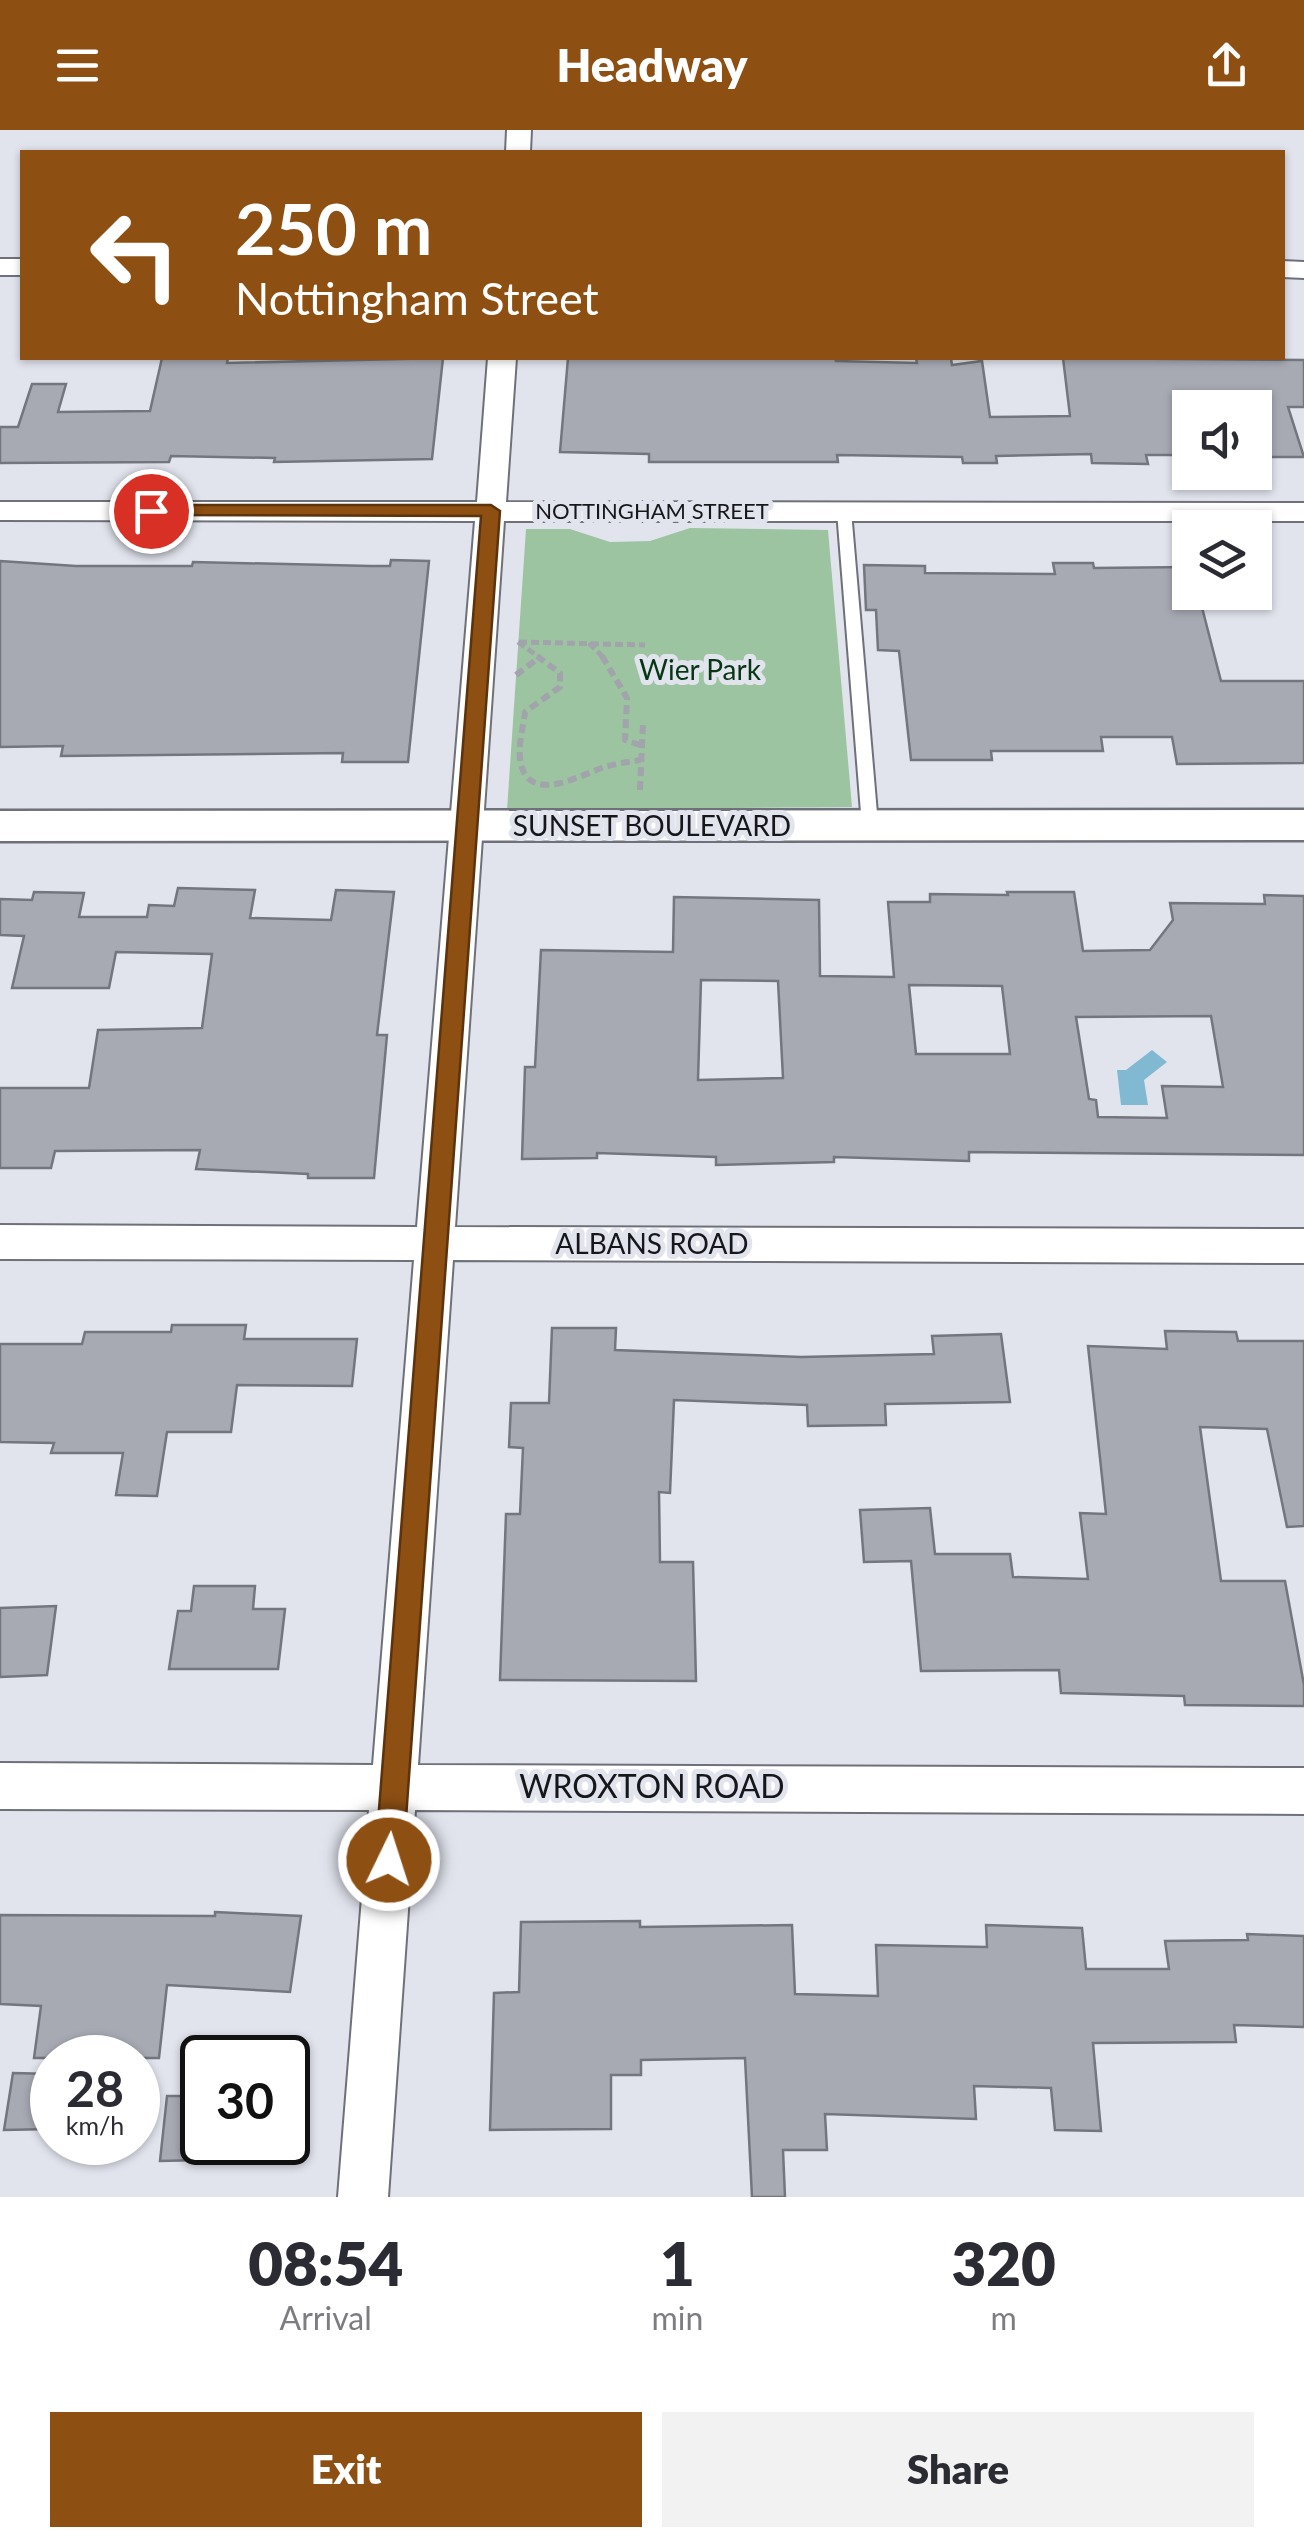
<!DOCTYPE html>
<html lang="en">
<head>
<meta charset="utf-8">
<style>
	:root { --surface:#fff; --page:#f2f2f3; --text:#2b2b33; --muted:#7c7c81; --accent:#8d4f12 }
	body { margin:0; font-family:Lato,sans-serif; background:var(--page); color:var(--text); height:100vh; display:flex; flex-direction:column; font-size:38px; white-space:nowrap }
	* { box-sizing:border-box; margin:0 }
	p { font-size:32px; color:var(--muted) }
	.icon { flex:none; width:55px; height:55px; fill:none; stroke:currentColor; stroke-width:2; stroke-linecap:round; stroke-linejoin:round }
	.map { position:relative; height:2067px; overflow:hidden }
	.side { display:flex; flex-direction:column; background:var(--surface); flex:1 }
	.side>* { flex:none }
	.hud { position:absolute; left:20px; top:20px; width:1265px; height:210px; border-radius:0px; box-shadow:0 2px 8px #0004; background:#8d4f12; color:#fff; overflow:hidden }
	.controls { position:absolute; left:1172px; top:260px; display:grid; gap:20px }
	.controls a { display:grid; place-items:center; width:100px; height:100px; border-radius:0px; background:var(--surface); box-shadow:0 2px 8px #0004; font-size:50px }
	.speed { position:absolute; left:30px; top:1905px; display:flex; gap:20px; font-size:50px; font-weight:700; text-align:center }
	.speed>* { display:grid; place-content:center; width:130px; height:130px; border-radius:50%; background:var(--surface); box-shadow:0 2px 8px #0004; line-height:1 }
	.speed small { font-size:25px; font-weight:400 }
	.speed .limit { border:5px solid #111; border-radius:15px; background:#fff; color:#111 }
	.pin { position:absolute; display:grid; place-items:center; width:85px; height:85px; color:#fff; margin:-42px; border:5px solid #fff; border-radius:50%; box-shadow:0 2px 10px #0007 }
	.me { position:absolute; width:110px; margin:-55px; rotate:4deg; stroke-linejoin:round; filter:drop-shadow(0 0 8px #0008) }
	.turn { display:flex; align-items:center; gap:35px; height:210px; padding:0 50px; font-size:45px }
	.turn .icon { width:130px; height:130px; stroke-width:2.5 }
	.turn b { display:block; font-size:70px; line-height:85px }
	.eta { display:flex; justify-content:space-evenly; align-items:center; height:170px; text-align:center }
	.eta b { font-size:60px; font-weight:800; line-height:70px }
	.action { display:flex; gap:20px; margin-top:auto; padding:20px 50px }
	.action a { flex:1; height:115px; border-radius:0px; background:var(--accent); color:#fff; font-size:40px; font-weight:800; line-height:115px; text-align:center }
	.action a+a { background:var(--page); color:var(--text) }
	header { display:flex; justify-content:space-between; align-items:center; height:130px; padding:0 50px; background:var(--accent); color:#fff; font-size:45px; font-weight:800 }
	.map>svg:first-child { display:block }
	.green { fill:#9dc4a1 }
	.water { fill:#82b9d2 }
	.building { fill:#a7aab3; stroke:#73767e; stroke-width:2.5; fill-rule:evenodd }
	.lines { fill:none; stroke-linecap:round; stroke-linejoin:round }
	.service-casing { stroke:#6e7179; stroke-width:4 }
	.minor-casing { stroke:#6e7179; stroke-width:4 }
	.tertiary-casing { stroke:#6e7179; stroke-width:5 }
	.path-far1 { stroke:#a1a4ab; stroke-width:5; stroke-dasharray:8 4; stroke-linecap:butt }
	.path { stroke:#a1a4ab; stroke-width:6; stroke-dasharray:9 5; stroke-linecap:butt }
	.service { fill:#fff; fill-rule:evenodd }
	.minor { fill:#fff; fill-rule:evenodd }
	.tertiary { fill:#fff; fill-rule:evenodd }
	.route { fill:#8d4f12; stroke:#5c330c; stroke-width:2.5 }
	.labels { text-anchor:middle; stroke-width:10; stroke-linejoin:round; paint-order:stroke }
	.far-street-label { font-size:22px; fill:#15171a; stroke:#e1e4ed }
	.park-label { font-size:28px; fill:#063613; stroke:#e1e4ed }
	.street-label { font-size:28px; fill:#15171a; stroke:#e1e4ed }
	.near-street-label { font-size:32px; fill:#15171a; stroke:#e1e4ed }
</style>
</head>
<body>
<header><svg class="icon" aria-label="menu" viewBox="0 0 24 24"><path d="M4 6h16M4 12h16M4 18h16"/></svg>Headway<svg class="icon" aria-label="share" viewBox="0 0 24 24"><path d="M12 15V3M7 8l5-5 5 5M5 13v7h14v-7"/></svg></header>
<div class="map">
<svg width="1304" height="2067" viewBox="0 0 1304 2067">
	<rect width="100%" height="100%" fill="#e1e4ed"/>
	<path class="green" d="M690,398L828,400L852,677L507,680L526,399H570L610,412L650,411Z"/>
	<path class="water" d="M1152,920L1167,932L1144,950L1148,975H1121L1117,940H1126Z"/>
	<path class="building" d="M162,228H228L227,233L443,228L432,329L274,332L275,328L171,326L169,332L0,333V297H18L32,254H66L58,282L150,281Z
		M568,228H835L836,231L917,233L916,228H951L952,235L982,231L990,287L1070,286L1063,228L1304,230V277H1288L1304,327H1255V278H1190V325H1146L1148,334L1092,333L1091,324L996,326L997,333H963L962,327L837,325L838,332H649V324L560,322Z
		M391,430L429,431L408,632H342L343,623L61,626L63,616L0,617V431L76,436H192L193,432L371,436H390Z
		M1053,433H1093L1094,438L1190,437V462H1198L1221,551H1304V633L1177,634L1172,607H1101L1103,621H991L992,630H911L899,521L878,520L876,480H866L864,435L925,436V443L1055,444Z
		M178,758L255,760L250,788L331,790L336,760L394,762L377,905H387L374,1048H308V1044L196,1039L200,1020L55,1021L51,1038H0V958H89L98,900L202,898L212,824L116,822L109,858H12L24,806L0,805V769L32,770L34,762L84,763L79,787H147L149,775L174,776Z
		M1007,762H1074L1083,821L1150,820L1173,790L1170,773L1265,774L1264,765L1304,766V1025L969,1022V1031L834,1027V1032L716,1035V1027L597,1023V1028L522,1029L525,937H535L541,820L673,822L674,767L819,770L820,846L894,847L888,772H930V764L1008,765ZM701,850L778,851L783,948L698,950ZM909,855L1002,856L1010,924H916ZM1211,886L1223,957L1162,956L1167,988L1098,987L1096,970L1089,969L1076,887Z
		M172,1195H246L244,1209H357L352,1256L237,1255L231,1302H167L157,1366L116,1365L123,1323H51L54,1313L0,1312V1214H82L85,1202H171Z
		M552,1198H616L615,1220L801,1227L934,1224L932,1206L1001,1204L1010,1272L885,1274L886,1295L808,1296L807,1275L674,1270L670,1363L659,1362L660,1432H693L696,1551L500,1550L506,1384H520L523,1318L509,1317L511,1273H549Z
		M1165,1201L1236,1202L1238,1211H1304V1396L1287,1397L1267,1299L1200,1297L1221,1451H1285L1304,1555V1576L1185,1575L1184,1566L1061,1563L1059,1540L921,1541L911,1431L864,1432L860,1380L930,1378L935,1424H1010L1013,1447L1088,1449L1080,1383L1106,1384L1088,1216L1167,1219Z
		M194,1456H255L253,1479H285L278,1539H169L178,1481H191Z
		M56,1476L47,1545L0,1547V1478Z
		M215,1782L301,1786L290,1862L167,1855L159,1928H34L41,1876L0,1874V1785L215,1786Z
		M640,1791V1797L792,1795L795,1864L878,1866L876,1815L987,1817L986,1795L1082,1798L1086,1839H1169L1165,1811L1248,1810L1247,1804L1304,1806V1897L1234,1895L1236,1912L1093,1913L1101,2001L1055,2000L1051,1958L974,1956L976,1989L825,1984L827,2020H783L785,2067H752L745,1928L641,1930V1945H611V1999L490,2000L494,1863L519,1862L521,1792Z
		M13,1943L52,1944V1999L4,2000Z
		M167,1966H202V2030L160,2031Z"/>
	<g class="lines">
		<defs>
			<path id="service" d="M844,377L851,381L878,695L870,701L862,695L837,381Z"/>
			<path id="minor" d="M507,0H531L530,22H506Z
				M0,129H22V145H0Z
				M1282,131L1304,132V148L1282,147Z
				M488,228H516L506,372L1304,373V391H504L455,1097L1304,1099V1133L453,1130L418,1635L1304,1638V1684L415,1680L388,2067H338L369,1680L0,1679V1633L373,1635L414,1130L0,1129V1095L417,1097L475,391L0,390V372H477Z"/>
			<path id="tertiary" d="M1304,680V710L0,711V681Z"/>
		</defs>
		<use href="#service" class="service-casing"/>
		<use href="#minor" class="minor-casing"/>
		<use href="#tertiary" class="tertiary-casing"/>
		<path class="path-far1" d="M518,512L540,528
			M519,512L645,515
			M589,513L604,528"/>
		<path class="path" d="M537,526L560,543V557L525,582C523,599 516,621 522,638C535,674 585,642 608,636C619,633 629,632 640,630
			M602,526L627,568L625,610L640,615
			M516,545L540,527
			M640,660L643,594"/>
		<use href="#service" class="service"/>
		<use href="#minor" class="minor"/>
		<use href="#tertiary" class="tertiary"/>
	</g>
	<path class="route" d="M151,375H491L500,381L403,1730L399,1740L389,1744L379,1740L375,1730L481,386L145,385L142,381Z"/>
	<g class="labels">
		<g class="far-street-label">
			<text x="652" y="389">NOTTINGHAM STREET</text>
		</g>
		<g class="park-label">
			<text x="700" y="550">Wier Park</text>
		</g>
		<g class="street-label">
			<text x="652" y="706">SUNSET BOULEVARD</text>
			<text x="652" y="1124">ALBANS ROAD</text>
		</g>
		<g class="near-street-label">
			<text x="652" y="1668">WROXTON ROAD</text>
		</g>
	</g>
</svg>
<div class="controls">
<a><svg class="icon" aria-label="sound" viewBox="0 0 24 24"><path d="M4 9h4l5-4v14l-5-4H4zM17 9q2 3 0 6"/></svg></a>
<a><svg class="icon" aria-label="layers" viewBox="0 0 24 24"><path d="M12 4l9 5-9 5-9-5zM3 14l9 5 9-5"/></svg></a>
</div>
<div class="speed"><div>28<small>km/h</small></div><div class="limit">30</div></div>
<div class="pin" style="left:151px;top:381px;background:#d93025"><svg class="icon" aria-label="arrive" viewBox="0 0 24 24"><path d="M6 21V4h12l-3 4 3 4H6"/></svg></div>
<svg class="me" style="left:389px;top:1730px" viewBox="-20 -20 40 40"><circle r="17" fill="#8d4f12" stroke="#fff" stroke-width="3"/><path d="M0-11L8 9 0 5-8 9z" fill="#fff"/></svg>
<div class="hud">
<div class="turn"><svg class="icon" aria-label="left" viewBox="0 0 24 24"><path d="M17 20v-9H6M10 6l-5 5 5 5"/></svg><div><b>250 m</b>Nottingham Street</div></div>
</div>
</div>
<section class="side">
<div class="eta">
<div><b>08:54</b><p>Arrival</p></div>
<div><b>1</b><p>min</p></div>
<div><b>320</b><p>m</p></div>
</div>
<div class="action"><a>Exit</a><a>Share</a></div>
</section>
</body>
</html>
